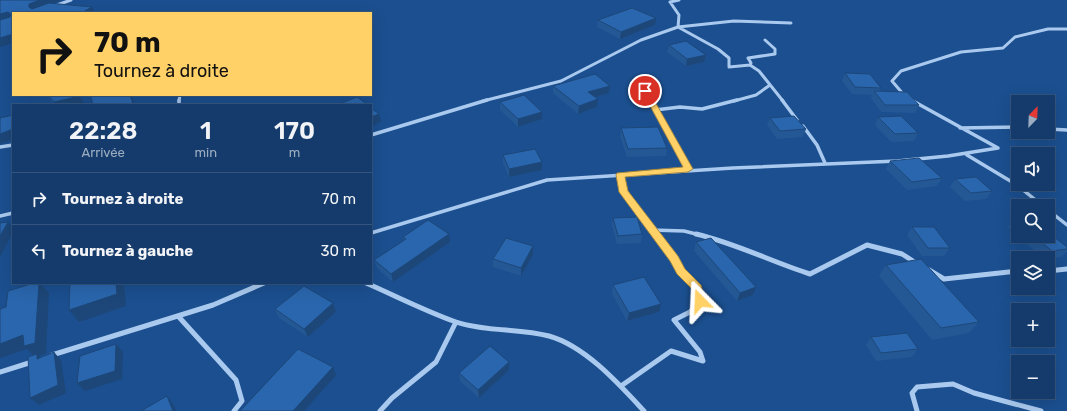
<!DOCTYPE html>
<html lang="fr">
<head>
<meta charset="utf-8">
<style>
	:root { --surface:#143b6b; --page:#214673; --text:#f1f3f6; --muted:#9dadc1; --line:#33557e }
	body { margin:0; font-family:Rubik,sans-serif; background:var(--page); color:var(--text); height:100vh; display:flex; flex-direction:column; font-size:15px; white-space:nowrap }
	* { box-sizing:border-box; margin:0 }
	p { font-size:13px; color:var(--muted) }
	.icon { flex:none; width:22px; height:22px; fill:none; stroke:currentColor; stroke-width:2; stroke-linecap:round; stroke-linejoin:round }
	.map { position:relative; flex:1; overflow:hidden }
	.drawer { position:absolute; left:12px; top:104px; width:360px; height:180px; display:flex; flex-direction:column; background:var(--surface); border-radius:0px; box-shadow:0 4px 16px #0002,0 0 0 1px var(--line) }
	.drawer>* { flex:none }
	.hud { position:absolute; left:12px; top:12px; width:360px; height:84px; border-radius:0px; box-shadow:0 4px 16px #0002,0 0 0 1px var(--line); background:#ffd166; color:#111; overflow:hidden }
	.needle { width:26px; rotate:23deg }
	.fabs { position:absolute; left:1011px; top:95px; display:grid; gap:8px }
	.fabs a { display:grid; place-items:center; width:44px; height:44px; border-radius:0px; background:var(--surface); box-shadow:0 4px 16px #0002,0 0 0 1px var(--line); font-size:20px }
	.pin { position:absolute; display:grid; place-items:center; width:34px; height:34px; color:#fff; margin:-17px; border:2px solid #fff; border-radius:50%; box-shadow:0 1px 4px #0007 }
	.me { position:absolute; width:44px; margin:-22px; rotate:339deg; stroke-linejoin:round; filter:drop-shadow(0 0 3px #0008) }
	.turn { display:flex; align-items:center; gap:14px; height:84px; padding:0 16px; font-size:18px }
	.turn .icon { width:52px; height:52px; stroke-width:2.5 }
	.turn b { display:block; font-size:28px; line-height:34px }
	.eta { display:flex; justify-content:space-evenly; align-items:center; height:68px; text-align:center }
	.eta b { font-size:24px; font-weight:600; line-height:28px }
	ul { padding:0; list-style:none }
	li { display:flex; align-items:center; gap:12px; height:52px; padding:0 16px; border-top:1px solid var(--line) }
	li div { flex:1 }
	li b { display:block; font-size:15px }
	li em { font-style:normal }
	.map>svg:first-child { display:block }
	.lines { fill:none; stroke-linecap:round; stroke-linejoin:round }
	.street-far2 { stroke:#a9c9ee; stroke-width:3 }
	.street-far1 { stroke:#a9c9ee; stroke-width:3.5 }
	.street { stroke:#a9c9ee; stroke-width:5 }
	.wall { fill:#245895 }
	.shaded-wall { fill:#1d4779 }
	.building { fill:#2a66ad; stroke:#1d4779 }
	.route { fill:#ffd166; stroke:#a68842 }
</style>
</head>
<body>
<div class="map">
<svg width="1067" height="411" viewBox="0 0 1067 411">
	<rect width="100%" height="100%" fill="#1b4f8f"/>
	<g class="lines">
		<path class="street-far2" d="M57,5L71,0
			M678,27L718,49L729,58V67L750,65L759,71L783,101
			M678,27L734,21L791,23
			M750,65L751,63L748,58L775,54V49L765,40
			M640,81L651,101
			M904,95L892,81L901,71L961,52L1003,48L1015,37L1048,29H1067
			M179,101L180,95
			M483,101L561,81L641,40L678,27L679,15L670,2L679,0
			M734,101L756,95L770,85"/>
		<path class="street-far1" d="M651,100L688,169
			M782,100L797,120
			M179,105V100
			M655,110L680,107L702,109L737,100
			M803,126L817,145L825,163
			M960,128L1018,127
			M1048,129L1067,130
			M371,135L487,100
			M0,147L13,145
			M967,155L1017,185L1043,206
			M620,175L624,192L656,235
			M1048,210L1067,225
			M0,216L13,213
			M651,230L684,231L700,235
			M371,233L547,180L733,168L897,161L948,156L998,148L913,101"/>
		<path class="street" d="M696,234C735,243 772,262 810,274L867,245L902,254L916,263
			M929,270L944,279L1018,271
			M1048,271L1067,269
			M366,283C396,296 425,311 456,322C486,332 519,328 549,336C585,346 619,384 644,411
			M178,316L236,380L242,401L234,411
			M52,355L213,305L264,283
			M0,372L32,362
			M621,386L671,351L703,361L700,352L674,320L690,312L700,301C695,279 690,286 680,271C672,258 664,246 655,234
			M380,411L392,398L436,362L456,322
			M917,411L912,393L917,387L953,384L974,393L1041,411"/>
	</g>
	<path class="wall" d="M598,20L655,25L620,39L597,27Z
		M669,45L706,55L704,62L686,66L667,52Z
		M845,73L881,88L880,91L919,105L915,113L881,112L871,98L872,95L852,94L842,81Z
		M553,86H610L609,93L595,97L597,107L578,114L553,93Z
		M46,95H79L84,103L77,105H55Z
		M500,102L542,119L518,127L500,110Z
		M878,117L918,133L914,141L891,142L875,125Z
		M770,118L806,129L803,137L777,139L767,125Z
		M621,128L667,148L666,156L627,157L620,136Z
		M503,155L542,162V170L509,177L503,163Z
		M890,161L942,178L937,186L907,190L886,169Z
		M955,179L992,191L986,199L965,201L950,187Z
		M1018,215V236H1048L1067,247V251L1061,257L1048,259V258H1043L1008,227Z
		M613,218L642,234L641,243L617,244L612,226Z
		M912,227L950,248L944,256H922L907,235Z
		M403,237L450,242L393,282L377,268L374,260L404,241Z
		M696,242L756,287L753,295L737,301L694,251Z
		M533,255L521,276L493,267V259Z
		M886,265L979,322L969,333L932,340L879,276Z
		M613,285L659,312L627,321L612,294Z
		M275,309L336,312L308,337L279,318Z
		M871,337L918,349L912,357L876,361L866,345Z
		M509,362V370L479,398L460,381L459,373Z"/>
	<path class="shaded-wall" d="M40,0H62L33,11L29,7V4Z
		M92,7L95,13H81Z
		M8,12L12,19L0,23V14Z
		M656,18L655,25L620,39L621,32Z
		M13,34V43L0,47V38Z
		M706,55L704,62L686,66L687,59Z
		M610,86L609,93L588,99V92Z
		M130,95H131L135,105H130Z
		M80,96L84,103L77,105H56L54,102Z
		M598,99L597,107L578,114L579,106Z
		M542,112V119L518,127V119Z
		M379,114L381,122L371,126V117Z
		M13,129V139L0,144V134Z
		M542,162V170L509,177V169Z
		M8,222L13,228V232L0,257V236Z
		M449,234L450,242L393,282L391,274Z
		M533,246V255L521,276V268Z
		M39,283H40L49,293L46,353L39,356L45,362V367L27,349L0,358V344Z
		M116,283H124L126,306L79,322L69,310Z
		M756,287L753,295L737,301L740,293Z
		M333,303L336,312L308,337L304,329Z
		M661,304L659,312L627,321L629,313Z
		M116,344L123,352L122,379L85,391L77,383Z
		M54,352L61,360L66,393L39,405L30,398Z
		M509,362V370L479,398L478,390Z
		M333,367L336,375L304,411H293Z
		M167,396L173,404L176,411H173Z"/>
	<path class="building" d="M0,0H40L29,4V7L32,9L49,3L92,7L81,13H13V34L0,38V20L10,17L11,14L8,12L0,14Z
		M632,8L656,18L621,32L598,20Z
		M686,41L706,55L687,59L669,45Z
		M845,73L870,74L881,88L855,87Z
		M595,74L610,86L588,92L598,99L579,106L553,86Z
		M874,91L907,92L919,105H885Z
		M48,95H79L80,96L54,102Z
		M97,95H130L133,104H130V105H93L91,97Z
		M524,95L542,112L518,119L500,102Z
		M357,97L368,105H337Z
		M267,104L266,105H248Z
		M371,108L379,114L371,117Z
		M13,115V129L0,134V118Z
		M794,116L806,129L780,131L770,118Z
		M901,116L918,133L895,134L878,117Z
		M658,127L667,148L628,149L621,128Z
		M535,149L542,162L509,169L503,155Z
		M919,158L942,178L912,182L890,161Z
		M976,177L992,191L971,193L955,179Z
		M1018,215V222L1015,219Z
		M637,217L642,234L618,236L613,218Z
		M428,220L449,234L391,274L374,260L406,239L403,237Z
		M8,222L0,236V223Z
		M912,227H934L950,248H928Z
		M1048,232L1067,247V249L1052,251L1034,236H1048Z
		M506,238L533,246L521,268L493,259Z
		M711,238L756,287L740,293L696,242Z
		M921,259L979,322L941,328L886,265Z
		M644,277L661,304L629,313L613,285Z
		M34,283H39L35,343L24,346L23,335L0,344V309L6,307L8,291Z
		M70,283H116L117,294L69,310Z
		M304,286L333,303L304,329L275,309Z
		M907,333L918,349L881,353L871,337Z
		M116,344L115,371L77,383L80,356Z
		M490,346L509,362L478,390L459,373Z
		M298,349L333,367L293,411H240L254,396Z
		M54,352L58,385L30,398L28,357L37,354V359Z
		M167,396L173,411H141Z"/>
	<path class="route" d="M643,89L649,91L693,169L688,172L625,177L628,191L678,256L685,269L701,285L705,301L700,306L695,301L692,289L677,274L670,261L619,192L616,175L617,173L683,167L642,91Z"/>
</svg>
<div class="fabs">
<a><svg class="needle" viewBox="-14 -14 28 28"><path d="M0-13l5 13h-10z" fill="#e53935"/><path d="M0 13l5-13h-10z" fill="#9dadc1"/></svg></a>
<a><svg class="icon" aria-label="sound" viewBox="0 0 24 24"><path d="M4 9h4l5-4v14l-5-4H4zM17 9q2 3 0 6"/></svg></a>
<a><svg class="icon" aria-label="search" viewBox="0 0 24 24"><circle cx="10" cy="10" r="6"/><path d="M15 15l6 6"/></svg></a>
<a><svg class="icon" aria-label="layers" viewBox="0 0 24 24"><path d="M12 4l9 5-9 5-9-5zM3 14l9 5 9-5"/></svg></a>
<a>+</a>
<a>−</a>
</div>
<div class="pin" style="left:645px;top:91px;background:#d93025"><svg class="icon" aria-label="arrive" viewBox="0 0 24 24"><path d="M6 21V4h12l-3 4 3 4H6"/></svg></div>
<svg class="me" style="left:700px;top:301px" viewBox="-20 -20 40 40"><path d="M0-17L14 15 0 8-14 15z" fill="#ffd166" stroke="#fff" stroke-width="4"/></svg>
<div class="hud">
<div class="turn"><svg class="icon" aria-label="right" viewBox="0 0 24 24"><path d="M7 20v-9h11M14 6l5 5-5 5"/></svg><div><b>70 m</b>Tournez à droite</div></div>
</div>
<section class="drawer">
<div class="eta">
<div><b>22:28</b><p>Arrivée</p></div>
<div><b>1</b><p>min</p></div>
<div><b>170</b><p>m</p></div>
</div>
<ul>
<li><svg class="icon" aria-label="right" viewBox="0 0 24 24"><path d="M7 20v-9h11M14 6l5 5-5 5"/></svg><div><b>Tournez à droite</b></div><em>70 m</em></li>
<li><svg class="icon" aria-label="left" viewBox="0 0 24 24"><path d="M17 20v-9H6M10 6l-5 5 5 5"/></svg><div><b>Tournez à gauche</b></div><em>30 m</em></li>
</ul>
</section>
</div>
</body>
</html>
